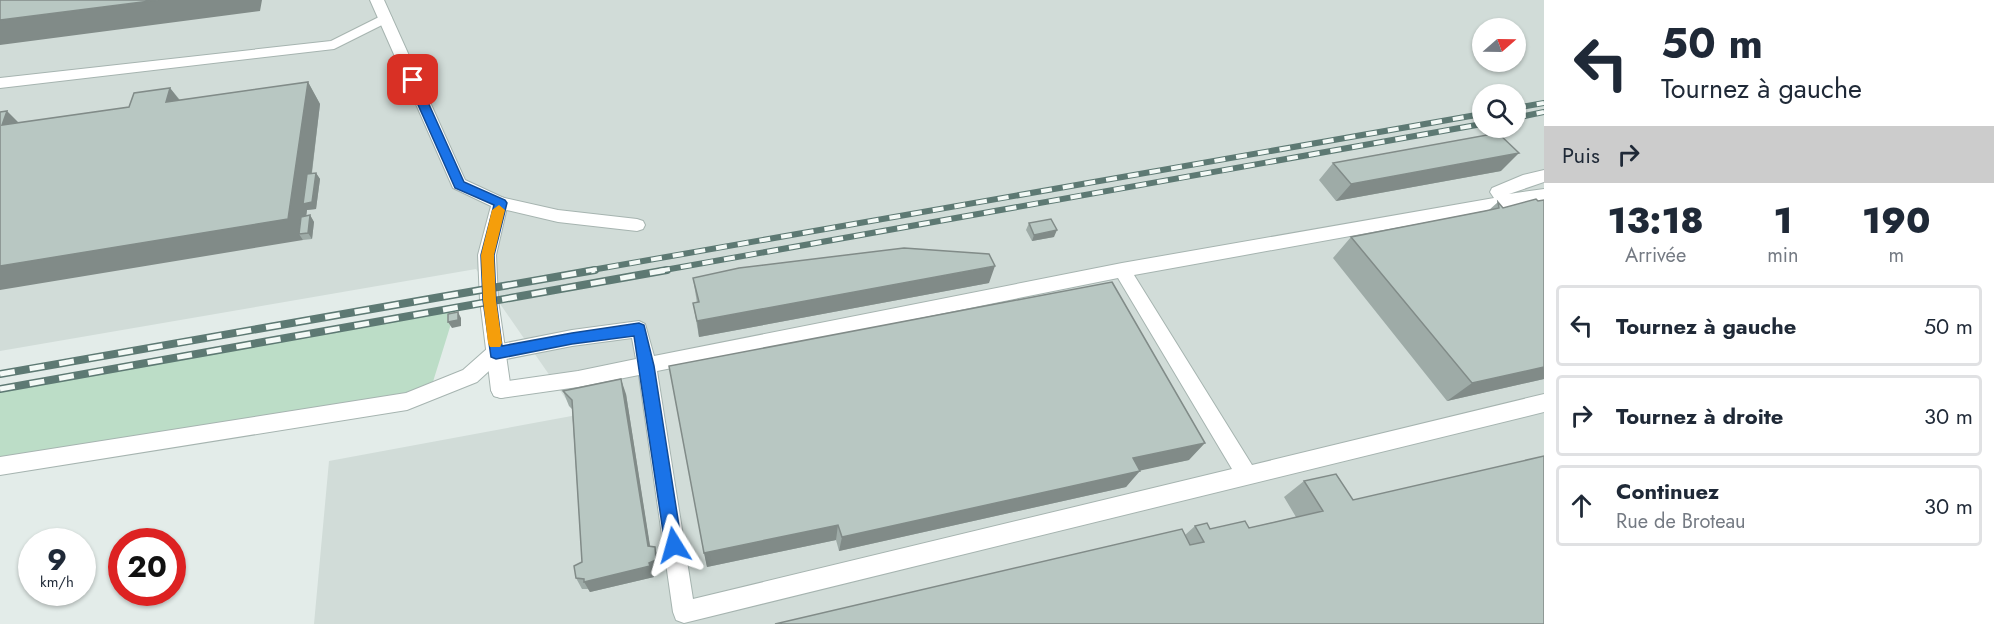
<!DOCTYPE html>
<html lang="fr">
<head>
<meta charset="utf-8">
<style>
	:root { --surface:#fff; --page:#f2f2f3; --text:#1f2937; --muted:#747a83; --line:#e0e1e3 }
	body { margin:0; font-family:Jost,sans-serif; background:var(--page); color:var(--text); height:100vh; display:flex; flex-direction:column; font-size:22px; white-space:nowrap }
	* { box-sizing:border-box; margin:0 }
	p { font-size:20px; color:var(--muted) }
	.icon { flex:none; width:33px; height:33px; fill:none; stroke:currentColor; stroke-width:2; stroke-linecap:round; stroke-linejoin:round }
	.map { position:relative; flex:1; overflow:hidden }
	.details { display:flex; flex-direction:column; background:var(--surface); width:450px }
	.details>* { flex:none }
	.guide { background:#fff; color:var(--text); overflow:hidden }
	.needle { width:39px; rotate:70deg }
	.fabs { position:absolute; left:1472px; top:18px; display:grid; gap:12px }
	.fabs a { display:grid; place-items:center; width:54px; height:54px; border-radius:50%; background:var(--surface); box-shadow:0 2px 4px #0004; font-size:30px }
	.speed { position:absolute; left:18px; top:528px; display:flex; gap:12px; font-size:30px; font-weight:700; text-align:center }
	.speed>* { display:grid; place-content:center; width:78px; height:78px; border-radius:50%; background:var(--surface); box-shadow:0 2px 4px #0004; line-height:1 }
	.speed small { font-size:15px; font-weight:400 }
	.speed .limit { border:9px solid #d22; background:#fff; color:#111 }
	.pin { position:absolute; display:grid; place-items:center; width:51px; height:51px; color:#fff; margin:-26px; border-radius:12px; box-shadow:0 3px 9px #0006 }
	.me { position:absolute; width:66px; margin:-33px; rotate:352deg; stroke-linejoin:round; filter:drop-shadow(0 0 4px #0008) }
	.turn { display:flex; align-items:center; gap:21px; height:126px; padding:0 18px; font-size:27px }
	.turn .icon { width:78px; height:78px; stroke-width:2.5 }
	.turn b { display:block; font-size:42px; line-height:51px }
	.then { display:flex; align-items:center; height:57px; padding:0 18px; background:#0003; gap:12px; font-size:22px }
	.eta { display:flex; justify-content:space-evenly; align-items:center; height:102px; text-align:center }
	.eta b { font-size:36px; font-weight:800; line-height:42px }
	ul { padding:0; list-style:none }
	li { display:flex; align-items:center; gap:18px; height:81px; margin:0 12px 9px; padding:0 6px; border:3px solid var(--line); border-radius:6px }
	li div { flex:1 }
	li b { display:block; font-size:22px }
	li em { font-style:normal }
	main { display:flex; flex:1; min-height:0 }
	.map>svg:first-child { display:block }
	.built { fill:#d1dcd8; fill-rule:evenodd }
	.green { fill:#bcddc7 }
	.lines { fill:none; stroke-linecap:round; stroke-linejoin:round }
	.service-casing { stroke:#a6b4b0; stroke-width:2 }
	.minor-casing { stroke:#a6b4b0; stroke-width:2 }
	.service { fill:#fff; fill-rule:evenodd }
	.minor { fill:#fff; fill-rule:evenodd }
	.rail-far1-casing { stroke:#5d7973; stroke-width:6 }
	.rail-casing { stroke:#5d7973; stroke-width:8 }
	.rail-far1 { stroke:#f3f9f6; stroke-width:4; stroke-dasharray:11; stroke-linecap:butt }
	.rail { stroke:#f3f9f6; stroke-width:5; stroke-dasharray:15; stroke-linecap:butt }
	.wall { fill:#9eaba7 }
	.shaded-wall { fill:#818b88 }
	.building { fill:#b8c7c2; stroke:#818b88; stroke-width:1.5 }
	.route { fill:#1a73e8; stroke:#114b97; stroke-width:1.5 }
	.slow { fill:#f59e0b }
</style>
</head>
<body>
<main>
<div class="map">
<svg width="1544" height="624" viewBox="0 0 1544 624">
	<rect width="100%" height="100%" fill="#e3ece9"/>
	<path class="built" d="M0,0H1544V624H314L329,461L577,415L476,269L0,351ZM1482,28H1515V62H1482ZM1482,94H1515V128H1482Z"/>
	<path class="green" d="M455,311L427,401L1,474L0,476V391Z"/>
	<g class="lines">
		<defs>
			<path id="service" d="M385,14L390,15L392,18L390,21L334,49L0,88V78L331,41Z
				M1544,170V182L1509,194L1544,189V201L1134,275L1252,465L1544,394V412L684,623L676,620L673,612L639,375L578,387L501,398L494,396L491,390L494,384L501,382L578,371L636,359L632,338L572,346L501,360L477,382L407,410L0,475V457L406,393L463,370L489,347L496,345L572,330L639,321L645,324L654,356L1122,263L1494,198L1490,192L1492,188L1523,175ZM1118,278L1232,469L693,599L657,371Z
				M500,197L558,210L637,219L643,221L645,225L643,229L637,231L558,222L494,207L492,203L494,199Z"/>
			<path id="minor" d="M370,0H384L465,180L506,199L508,203L496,255L498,300L511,390L508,396L501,398L494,396L491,390L480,300L478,255L491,206L453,188Z"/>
		</defs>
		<use href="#service" class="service-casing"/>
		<use href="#minor" class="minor-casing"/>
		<use href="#service" class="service"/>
		<use href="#minor" class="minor"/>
		<defs>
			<path id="rail-far1" d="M1515,108L1544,103
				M1515,118L1544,112
				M586,271L1482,114
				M659,271L1482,124"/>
			<path id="rail" d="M0,374L595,270
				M0,389L667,270"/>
		</defs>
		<use href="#rail-far1" class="rail-far1-casing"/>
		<use href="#rail" class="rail-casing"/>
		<use href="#rail-far1" class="rail-far1"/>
		<use href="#rail" class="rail"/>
	</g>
	<path class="wall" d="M308,82L320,104L312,173H316L320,179L316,209L307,210L306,216L310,215L314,222L312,239L303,240L19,123L129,107L170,88L180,100Z
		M1333,163L1501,171L1336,201L1319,180Z
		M1498,202L1503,208L1544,379L1447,401L1333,258L1351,237L1489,210Z
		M1029,223L1054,237L1032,241L1026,230Z
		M693,278L989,283L699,337L693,303H697Z
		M669,366L1189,460L1139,470L1126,487L839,551L836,540L707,567Z
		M563,391L626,394L650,547L658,559L660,571L653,574L654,577L590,592L588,589H582L576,578L582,562L572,409L569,406Z
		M1304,481L1353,500L1544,624H775L1185,535L1195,526L1210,529L1249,528L1296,517L1284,497Z"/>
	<path class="shaded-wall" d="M158,0H262L260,11L0,45V20Z
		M308,82L320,104L308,203L316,173L320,179L316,209L307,210L304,233L299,234L303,240L0,290V266Z
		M170,88L187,110L166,102Z
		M7,111L29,133L2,125Z
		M1519,153L1501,171L1336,201L1351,184Z
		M310,215L314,222L312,239L308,233Z
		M1057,230L1054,237L1032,241L1034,235Z
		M995,266L989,283L699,337L697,321Z
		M458,312L461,318V326L452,328L448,322Z
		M1544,367V379L1447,401L1472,383Z
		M621,379L626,394L652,558L648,546Z
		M1205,443L1189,460L1120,475L1133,458Z
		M1140,471L1126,487L839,551L842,537Z
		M838,525L836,540L707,567L704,553Z
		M655,547L658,559L660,571L653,574L654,577L590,592L584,582Z"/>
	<path class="building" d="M0,0H158L0,20Z
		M308,82L288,219L0,266V112L7,111L2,125L129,107L134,93L170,88L166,102Z
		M1498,133L1519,153L1351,184L1333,163Z
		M316,173L312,202L303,204L307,174Z
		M1536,199L1538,201L1544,200V367L1472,383L1351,237L1485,211L1499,208L1498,202L1503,208Z
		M310,215L308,233L299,234L301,217Z
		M1051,219L1057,230L1034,235L1029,223Z
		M904,248L989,254L995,266L697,321L693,303L699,302L693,278L739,268Z
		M1112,282L1205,443L1133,458L1140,471L842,537L838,525L704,553L669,366Z
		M458,312V320L448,322V314Z
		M621,379L648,546L655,547L656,560L649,563L650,566L584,582V579L576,578L574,566L582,562L572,400L563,391Z
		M1544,456V624H775L1182,529L1190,545L1204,542L1195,526L1207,523L1210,529L1245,521L1249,528L1323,511L1304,481L1336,474L1353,500Z"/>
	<path class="route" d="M413,77L418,80L464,182L505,200L507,203L494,255L496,300L502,346L572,333L639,323L644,325L654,366L682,545L679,550L674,553L668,550L665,545L634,336L572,344L496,359L491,357L483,300L481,255L494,205L455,188L407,80Z"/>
	<path class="slow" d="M499,205L505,210L494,255L496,300L502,343L500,347H490L488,343L483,300L481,255L492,210Z"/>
</svg>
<div class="fabs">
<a><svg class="needle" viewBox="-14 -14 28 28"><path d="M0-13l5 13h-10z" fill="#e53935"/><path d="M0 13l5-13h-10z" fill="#747a83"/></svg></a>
<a><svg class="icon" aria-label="search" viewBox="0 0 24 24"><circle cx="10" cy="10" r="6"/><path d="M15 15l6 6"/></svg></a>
</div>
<div class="speed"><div>9<small>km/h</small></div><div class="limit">20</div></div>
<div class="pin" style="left:413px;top:80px;background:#d93025"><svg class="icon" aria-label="arrive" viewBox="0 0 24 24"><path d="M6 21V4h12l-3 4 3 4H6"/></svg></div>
<svg class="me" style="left:674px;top:545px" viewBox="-20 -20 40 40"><path d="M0-17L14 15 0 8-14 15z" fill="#1a73e8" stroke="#fff" stroke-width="4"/></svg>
</div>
<section class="details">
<div class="guide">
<div class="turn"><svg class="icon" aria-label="left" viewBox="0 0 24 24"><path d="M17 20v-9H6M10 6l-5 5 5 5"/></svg><div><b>50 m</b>Tournez à gauche</div></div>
<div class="then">Puis<svg class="icon" aria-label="right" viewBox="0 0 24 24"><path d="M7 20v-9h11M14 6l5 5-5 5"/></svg></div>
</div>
<div class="eta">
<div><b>13:18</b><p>Arrivée</p></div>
<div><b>1</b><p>min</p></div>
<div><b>190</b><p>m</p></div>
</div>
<ul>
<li><svg class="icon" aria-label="left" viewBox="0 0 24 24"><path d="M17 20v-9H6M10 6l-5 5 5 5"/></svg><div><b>Tournez à gauche</b></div><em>50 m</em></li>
<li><svg class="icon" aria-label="right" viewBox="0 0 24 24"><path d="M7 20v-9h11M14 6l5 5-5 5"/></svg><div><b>Tournez à droite</b></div><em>30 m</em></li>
<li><svg class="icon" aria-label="ahead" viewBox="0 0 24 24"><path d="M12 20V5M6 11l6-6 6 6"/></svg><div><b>Continuez</b><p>Rue de Broteau</p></div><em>30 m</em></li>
</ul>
</section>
</main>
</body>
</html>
